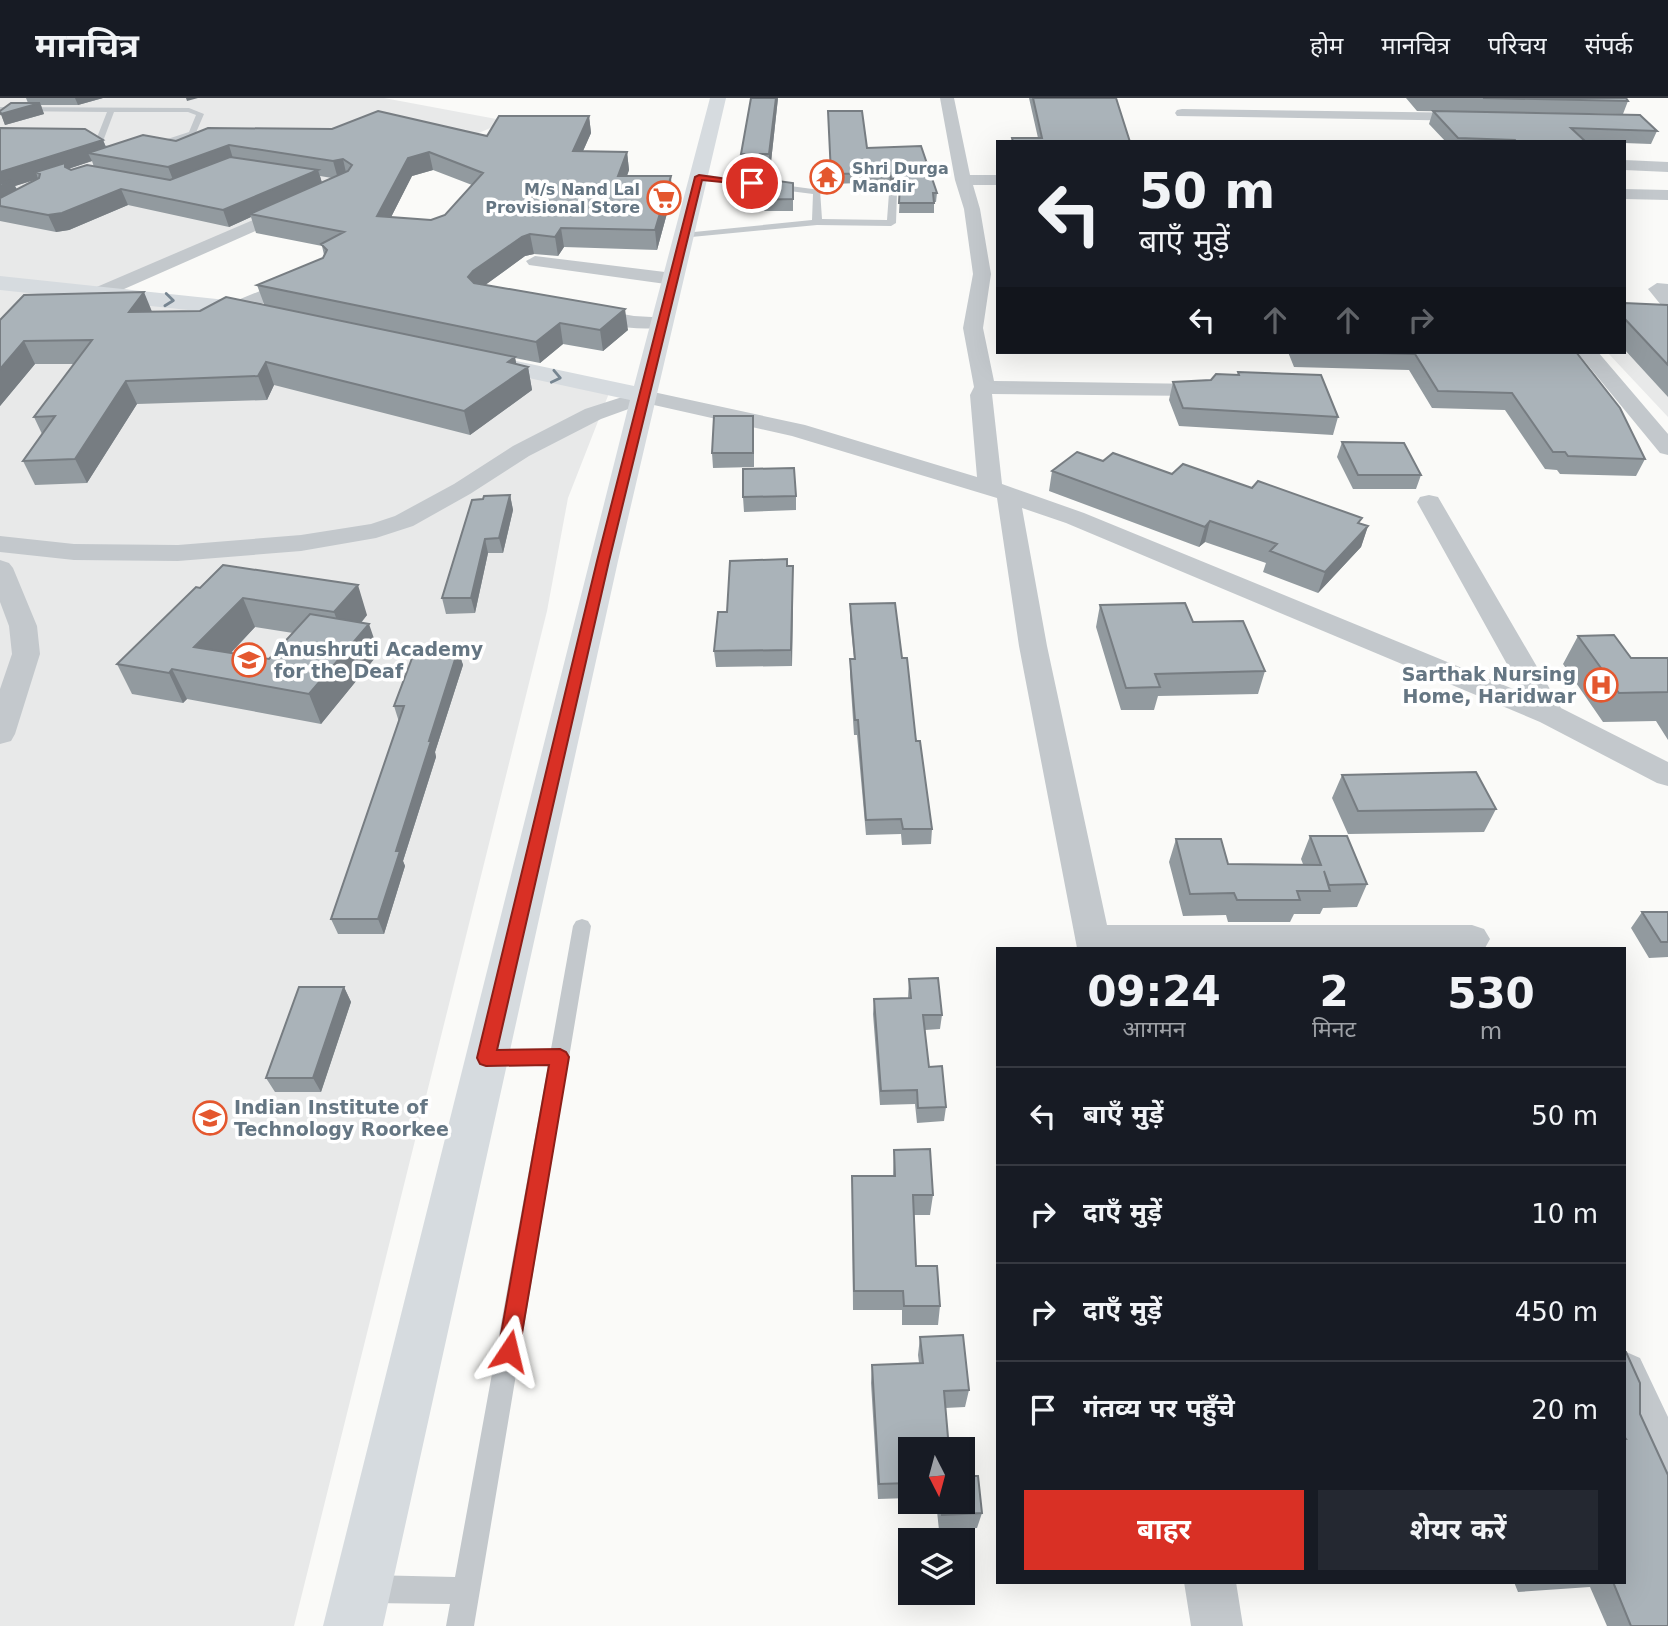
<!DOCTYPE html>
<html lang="hi">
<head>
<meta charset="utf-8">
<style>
	:root { --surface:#171b24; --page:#242831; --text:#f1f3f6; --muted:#9ea1a6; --line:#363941; --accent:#d93025 }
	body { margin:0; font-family:"DejaVu Sans","Noto Sans Devanagari",sans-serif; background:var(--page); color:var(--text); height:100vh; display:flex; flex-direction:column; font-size:26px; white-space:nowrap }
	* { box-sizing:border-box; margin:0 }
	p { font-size:23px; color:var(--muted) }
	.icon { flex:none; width:38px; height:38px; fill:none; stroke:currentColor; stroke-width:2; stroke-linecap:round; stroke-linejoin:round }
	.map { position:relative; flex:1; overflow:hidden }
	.sheet { position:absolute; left:996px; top:849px; width:630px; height:637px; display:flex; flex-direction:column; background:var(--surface); border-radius:0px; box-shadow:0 7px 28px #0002 }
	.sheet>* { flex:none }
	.top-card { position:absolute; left:996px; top:42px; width:630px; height:214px; border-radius:0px; box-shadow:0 7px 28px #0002; background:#171b24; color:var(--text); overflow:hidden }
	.needle { width:46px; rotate:174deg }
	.tools { position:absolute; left:898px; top:1339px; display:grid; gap:14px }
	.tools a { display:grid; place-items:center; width:77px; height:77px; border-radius:0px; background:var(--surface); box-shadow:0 7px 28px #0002; font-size:35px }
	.pin { position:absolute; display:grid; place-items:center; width:60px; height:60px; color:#fff; margin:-30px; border:4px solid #fff; border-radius:50%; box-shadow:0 2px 7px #0007 }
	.me { position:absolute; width:77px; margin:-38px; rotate:10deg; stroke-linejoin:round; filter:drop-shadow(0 0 5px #0008) }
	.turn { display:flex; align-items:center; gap:24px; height:147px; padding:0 28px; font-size:32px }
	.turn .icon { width:91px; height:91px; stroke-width:2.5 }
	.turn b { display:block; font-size:49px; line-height:60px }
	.lanes { display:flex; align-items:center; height:66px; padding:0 28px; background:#0003; justify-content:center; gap:35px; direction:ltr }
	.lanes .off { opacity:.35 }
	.eta { display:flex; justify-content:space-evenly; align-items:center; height:119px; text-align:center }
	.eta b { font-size:42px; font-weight:700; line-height:49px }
	.cta { display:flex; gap:14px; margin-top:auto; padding:14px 28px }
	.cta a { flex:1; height:80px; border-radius:0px; background:var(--accent); color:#fff; font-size:28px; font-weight:700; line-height:80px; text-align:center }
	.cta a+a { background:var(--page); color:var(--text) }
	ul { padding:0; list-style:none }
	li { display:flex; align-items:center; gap:21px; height:98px; padding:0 28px; border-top:2px solid var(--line) }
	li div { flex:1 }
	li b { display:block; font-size:26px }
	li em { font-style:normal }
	header { display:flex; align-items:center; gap:42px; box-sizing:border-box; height:98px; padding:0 35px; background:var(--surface); border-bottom:2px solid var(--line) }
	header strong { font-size:33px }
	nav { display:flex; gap:38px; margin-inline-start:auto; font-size:24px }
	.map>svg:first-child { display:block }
	.built { fill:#e8e9e9 }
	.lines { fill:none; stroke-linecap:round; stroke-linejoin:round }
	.lane { fill:#c3c8cc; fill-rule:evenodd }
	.street { fill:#c3c8cc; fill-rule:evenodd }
	.secondary { fill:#d6dbdf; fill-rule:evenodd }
	.wall { fill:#929a9f; fill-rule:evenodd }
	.shaded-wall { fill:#777d82 }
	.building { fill:#aab3b9; stroke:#777d82; stroke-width:2; fill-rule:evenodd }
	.oneway { stroke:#768591 }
	.route { fill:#d93025; stroke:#8d1f18; stroke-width:2 }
	.labels { text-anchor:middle; stroke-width:7; stroke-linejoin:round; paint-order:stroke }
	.far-poi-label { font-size:16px; font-weight:bold; fill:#657683; stroke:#fff; text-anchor:start }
	.poi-label { font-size:19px; font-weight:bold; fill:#657683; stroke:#fff; text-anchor:start }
</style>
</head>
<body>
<header>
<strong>मानचित्र</strong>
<nav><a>होम</a><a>मानचित्र</a><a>परिचय</a><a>संपर्क</a></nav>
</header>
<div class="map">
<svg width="1668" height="1528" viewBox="0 0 1668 1528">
	<rect width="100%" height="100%" fill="#fafaf8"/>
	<path class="built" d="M0,0H384L507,23L114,189L613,285L568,400L547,513L294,1528H0Z
		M1624,224L1668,226V319L1607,254H1624Z"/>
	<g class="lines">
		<path class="lane" d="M0,9L189,10L204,16L195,37L149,52L146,48L189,34L196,17L188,14H114L102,46L114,50L111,54L94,47L107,14L0,13Z
			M699,76L820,92L822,121L887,122L889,95L893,92L897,95L896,125L891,128L817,127L681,140L679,138L684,135L812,122L813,96L696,81Z
			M582,821L588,823L591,828L474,1528H446L450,1506L369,1505L359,1501L355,1491L359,1481L369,1477L455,1479L548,968H486L479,966L476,960L479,954L486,952L551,951L573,828L576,823Z"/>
		<path class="street" d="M940,0H954L970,77H998V87H973L980,111L991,176L983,230L994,283L1199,286L1207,287L1210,292L1207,297L1199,298L992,296L1002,386L1084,415L1523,595L1417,404L1420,399L1429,397L1438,399L1561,610L1668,664V688L1657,685L1540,624L1066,425L1022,410L1047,548L1107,827H1472L1484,831L1490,841L1485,850H1077L1019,548L997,400L792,338L645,305L601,321L529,358L470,396L413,428L376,440L301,453L178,463L74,462L0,454V438L74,446L178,447L301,437L371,426L395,418L454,386L513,348L585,311L644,292L805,327L977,379L970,297L974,289L963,230L973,176L964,111L955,82Z
			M1182,11L1477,15L1484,19L1477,23L1177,18L1175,15L1177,12Z
			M1624,62L1668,64V74L1624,72Z
			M1624,91L1668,92V102L1624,101Z
			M295,104L301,105L303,109L301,113L106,199H92L90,195L92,191Z
			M535,158L673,175L682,181L673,187L529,167L526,163Z
			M304,175L311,177L313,181L311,185L242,214H228L225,210L228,206Z
			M1657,185L1668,186V209L1661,207L1648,191Z
			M582,209L634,218L669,220L672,224L669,228C640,235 604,226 575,219L572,215L575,211Z
			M1577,254H1598L1668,336V357L1660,355Z
			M0,462L9,465L13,470L37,528L40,556L15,636L11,643L0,646V591L12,556L9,528L0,504Z
			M1624,1253L1640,1260L1668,1319V1397L1651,1390L1624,1329Z
			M1184,1484H1236L1243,1528H1191Z"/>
		<path class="secondary" d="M710,0H726L618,463L383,1528H323L630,302L478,269L470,267L466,262L470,257L478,255L634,288Z
			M0,178L226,202L270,211L273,216L270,221L262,223L226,216L0,192Z"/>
	</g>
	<path class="wall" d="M26,0H103L78,7H41L44,16L5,27L0,14L28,5Z
		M778,0L770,73H742L741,56Z
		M1029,0H1116L1130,44H1012V40H1038Z
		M1406,0H1626L1628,3L1623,16L1417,13Z
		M828,13L867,50L937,95L936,104H934V115H899L900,95L895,90L890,91V84L831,86Z
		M1433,13L1657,33L1651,46L1624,45V44L1585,43L1586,44H1446L1429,26Z
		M589,18L591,35L583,53L627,54L629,72L627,78L672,97L657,152L564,149L558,158L534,156L525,158L485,187L628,232L603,253L563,246L540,265L515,260L516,266L528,269L532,292L470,337L274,287L267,302L137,306L87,385L35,387L23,363L42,336L34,319L74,266H35L0,308V222L152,214L200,213L264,206L257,187L323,160L324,157L322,148L256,135L251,119L229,129L128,107L69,132L56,134L0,123V30L103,42L106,49L176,43L487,38ZM92,63L94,69L71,72L68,71ZM433,72L472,87L445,117L431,122L391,119L412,78ZM320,78L332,80L322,85ZM36,81L17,91L15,88Z
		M793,85V113H747L746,102Z
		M1624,205L1668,207V299L1624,251Z
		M1288,254H1576L1645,361L1636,378L1560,376L1557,372L1545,371L1505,312L1432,310L1409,272L1294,269Z
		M1238,274L1338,319L1333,337L1179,328L1169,302L1173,284L1211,282L1238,277Z
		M754,332V369L713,370L712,355Z
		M1342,344L1421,377L1416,391H1353L1337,359Z
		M1103,363L1252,390L1368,428L1361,449L1318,495L1263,474L1266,465L1205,444L1199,449L1049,393L1052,373Z
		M510,397L513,412L503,455H488L475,515L446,516L442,500L483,401Z
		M796,398V412L744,414L743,399Z
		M793,468L792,568L716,569L714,553L727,514Z
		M196,489L367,517L361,525L379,555L321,626L187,601L183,605L132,596L117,566ZM255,529L293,535L269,561L231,555Z
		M850,506L902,560L932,731L931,746L902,747L901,736L866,737L857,637H854L850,576V561H854L850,521Z
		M1100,507L1193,524L1265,573L1258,596L1158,598L1154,612H1121L1096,529Z
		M1578,538L1631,560H1668V642L1656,623L1603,624L1563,566Z
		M458,552L463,567L435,654L436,659L403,763L405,768L384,836H338L331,821L399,624L394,608Z
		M1342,677L1496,711L1484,734L1348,736L1332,700Z
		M1310,738L1367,786L1357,809L1323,810L1320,816H1294L1290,824H1228L1226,817L1183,818L1169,764L1176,741L1228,766H1303L1301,761Z
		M1642,814H1668V859L1649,860L1631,830Z
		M909,881L942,917L940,931L925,932L929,969L946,1009L944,1023L917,1025L915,1006L880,1007L873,916L874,901L908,900Z
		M344,889L351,904L321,994H275L266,980Z
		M894,1052L933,1097L930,1117H914L916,1168L940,1208L938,1227H902V1212H853L852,1078H893Z
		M920,1239L969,1292L965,1309L945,1310L910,1351V1400L878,1401L871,1285L872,1267L919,1265L918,1257Z
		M1624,1254L1640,1316L1668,1528H1607L1590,1489L1518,1494L1514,1484H1624Z
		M936,1404H962L982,1415L977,1430L939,1432Z"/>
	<path class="shaded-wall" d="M75,0H103L78,7Z
		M186,0H198L187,3Z
		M776,0H778L770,73L769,56Z
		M40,5L44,16L5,27L1,16Z
		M589,18L591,35L575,71L573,53Z
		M103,42L109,57L88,55L92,63L68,71L40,76L36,74L38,81L15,88L20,98L0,108V74Z
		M229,47L234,64L175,87L168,69Z
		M429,54L433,72L412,78L382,137L377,118L408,60Z
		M627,54L629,72L620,96L618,78Z
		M343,61L347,79L338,81L333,63Z
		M318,72L323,88L250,116L251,119L229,129L223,112Z
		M671,78L672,97L657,152L655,132Z
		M891,81H895V90L890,91Z
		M121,91L128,107L69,132L56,134L48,117Z
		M561,130L564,149L558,158L555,139Z
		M530,136L534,156L525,158L477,193L468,179L473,173L522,139Z
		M144,194L153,216L129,214Z
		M625,211L628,232L603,253L600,232Z
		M560,225L563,246L540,265L536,244Z
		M24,243L35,266L0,308V271Z
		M515,259L518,275L528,269L532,292L470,337L464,313L508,264Z
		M266,264L274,287L267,302L258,278Z
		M126,283L137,306L87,385L75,361Z
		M510,397L513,412L503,455L499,440Z
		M1210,423L1205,444L1199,449L1205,429Z
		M1368,428L1361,449L1318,495L1325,474Z
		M485,441L488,455L475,515L471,500Z
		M793,468V483L792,568L791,552Z
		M358,487L367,517L345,544L334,514Z
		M243,500L255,529L208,579L194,549Z
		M369,526L379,555L321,626L309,596Z
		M458,552L463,567L435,654L436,659L403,763L405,768L384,836L378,821L396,753L429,643Z
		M172,571L187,601L183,605L169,575Z
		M344,889L351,904L321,994L313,980Z"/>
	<path class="building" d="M751,0H776L769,56H741Z
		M1033,0H1116L1130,44H1013L1012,40H1042Z
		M1483,0H1626L1628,3Z
		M11,5H40L1,16L0,13Z
		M378,13L487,38L499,18H589L573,53L627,54L618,78H671L655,132L561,130L555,139L530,136L522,139L473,173L468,179L474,185L625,211L600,232L560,225L536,244L257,187L323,160L327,152L321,146L344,134L250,116L348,73L352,67L343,61L333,63L229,47L168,69L88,55L143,37L176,43L208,30L332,31ZM429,54L483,75L445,117L431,122L377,118L408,60Z
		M828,13H862L867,50L921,48L937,95H933L934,105H899L900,86L895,81H891L890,75L831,76Z
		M1433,13L1640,17L1657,33L1571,30L1586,44H1516L1515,42L1458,40Z
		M0,30L85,31L103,42L0,74Z
		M230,59L318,72L223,112L121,91L62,115L48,117L0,108V100L39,80L40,76L36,74L65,65V69L71,72L87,67L170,82Z
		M749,79L793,85V101L746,102Z
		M12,82L0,88V85Z
		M144,194L129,214L200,213L226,199L515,259L508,264L528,269L464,313L266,264L258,278L126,283L75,361L23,363L55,318L34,319L92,242L24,243L0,271V222L24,197Z
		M1624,205L1668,207V267L1624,220Z
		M1337,254H1576L1620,310L1645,361L1568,358L1565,354H1553L1512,295L1438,293L1415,256Z
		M1238,274L1321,277L1338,319L1183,310L1173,284L1211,282L1216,276L1239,277Z
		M714,318H753V355H712Z
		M1342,344L1404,345L1421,377H1358Z
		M1077,354L1103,363L1113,355L1172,376L1183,366L1252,390L1258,383L1362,420L1358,425L1368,428L1325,474L1270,453L1277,446L1210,423L1205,429L1052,373Z
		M794,370L796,398L743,399V371Z
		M510,397L499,440L485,441L471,500H442L472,402L483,401L484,398Z
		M787,461V468H793L791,552L714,553L718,514H727L730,463Z
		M223,467L358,487L334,514L243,500L194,549L269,561L310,516L369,526L309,596L172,571L169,575L117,566L196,489L200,490Z
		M895,505L902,560H907L916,643H920L932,731H903L901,721L866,722L858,622H855L850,561H855L850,506Z
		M1185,505L1193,524L1243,523L1265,573L1155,576L1160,589L1126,590L1100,507Z
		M1614,537L1631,560H1668V594L1619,595L1578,538Z
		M417,547L458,552L429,643H431L396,753H400L378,821H331L404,608H394Z
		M1476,674L1496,711L1358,713L1342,677Z
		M1310,738H1347L1367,786L1329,787L1324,773L1330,793H1297L1300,802H1237L1234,795L1190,796L1176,741H1221L1228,766L1321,767Z
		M1642,814H1668V844H1661Z
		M938,880L942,917H923L929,969L942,968L946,1009L918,1010L917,992L881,993L874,901L911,900L909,881Z
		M299,889H344L313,980H266Z
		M930,1051L933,1097H913L916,1168H937L940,1208H904L903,1193H854L852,1078H895L894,1052Z
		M963,1237L969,1292L944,1293L949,1351H910V1385L879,1386L872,1267L923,1265L920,1239Z
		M1624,1254H1626L1640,1285V1316L1668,1377V1528H1631L1613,1484H1624V1341H1626L1624,1338Z
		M962,1378H978L982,1415L942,1417L941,1404H962Z"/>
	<defs><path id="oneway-chevron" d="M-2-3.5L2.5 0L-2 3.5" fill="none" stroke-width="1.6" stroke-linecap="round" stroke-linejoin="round" transform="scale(1.75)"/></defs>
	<g class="oneway">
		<use href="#oneway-chevron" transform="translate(169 202) rotate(6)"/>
		<use href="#oneway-chevron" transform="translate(556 279) rotate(12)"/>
	</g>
	<path class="route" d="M699,77L756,85L752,87L702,82L609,463L497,952L560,951L566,954L569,959L519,1253L516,1261L509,1264L501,1261L498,1253L549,967L486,968L480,966L477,960L597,463L695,79Z"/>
	<defs>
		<symbol id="temple-ring" viewBox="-11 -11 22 22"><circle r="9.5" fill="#fff" stroke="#e4572e" stroke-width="1.5"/><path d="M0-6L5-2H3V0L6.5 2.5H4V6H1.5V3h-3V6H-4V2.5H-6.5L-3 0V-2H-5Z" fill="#e4572e"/></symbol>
		<symbol id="supermarket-ring" viewBox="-11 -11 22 22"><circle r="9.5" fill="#fff" stroke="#e4572e" stroke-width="1.5"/><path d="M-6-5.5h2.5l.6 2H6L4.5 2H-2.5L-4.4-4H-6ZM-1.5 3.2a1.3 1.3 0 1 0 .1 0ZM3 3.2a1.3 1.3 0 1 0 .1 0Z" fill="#e4572e"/></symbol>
		<symbol id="university-ring" viewBox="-11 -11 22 22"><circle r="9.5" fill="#fff" stroke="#e4572e" stroke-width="1.5"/><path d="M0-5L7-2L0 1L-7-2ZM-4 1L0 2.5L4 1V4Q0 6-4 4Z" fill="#e4572e"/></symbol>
		<symbol id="hospital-ring" viewBox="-11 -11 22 22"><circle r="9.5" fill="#fff" stroke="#e4572e" stroke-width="1.5"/><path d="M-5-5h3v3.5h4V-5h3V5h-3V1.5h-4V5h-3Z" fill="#e4572e"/></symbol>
	</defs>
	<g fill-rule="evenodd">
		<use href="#temple-ring" x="808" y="60" width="38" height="38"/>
		<use href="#supermarket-ring" x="645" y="81" width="38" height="38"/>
		<use href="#university-ring" x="230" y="543" width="38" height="38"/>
		<use href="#hospital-ring" x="1582" y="568" width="38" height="38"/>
		<use href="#university-ring" x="191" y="1001" width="38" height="38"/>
	</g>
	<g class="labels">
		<g class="far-poi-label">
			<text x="852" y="76">Shri Durga<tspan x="852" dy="18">Mandir</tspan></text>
			<text x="640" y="97" text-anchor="end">M/s Nand Lal<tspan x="640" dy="18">Provisional Store</tspan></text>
		</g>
		<g class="poi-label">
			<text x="274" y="558">Anushruti Academy<tspan x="274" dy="22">for the Deaf</tspan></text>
			<text x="1576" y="583" text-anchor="end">Sarthak Nursing<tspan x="1576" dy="22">Home, Haridwar</tspan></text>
			<text x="234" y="1016">Indian Institute of<tspan x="234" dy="22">Technology Roorkee</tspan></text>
		</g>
	</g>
</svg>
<div class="tools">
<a><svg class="needle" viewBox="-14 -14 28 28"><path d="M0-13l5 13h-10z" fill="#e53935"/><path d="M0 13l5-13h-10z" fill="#9ea1a6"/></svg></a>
<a><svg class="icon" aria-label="layers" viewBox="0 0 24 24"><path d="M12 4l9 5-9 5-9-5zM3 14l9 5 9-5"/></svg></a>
</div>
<div class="pin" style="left:752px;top:85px;background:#d93025"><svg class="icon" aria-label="arrive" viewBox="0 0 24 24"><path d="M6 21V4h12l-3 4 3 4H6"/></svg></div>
<svg class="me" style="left:509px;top:1253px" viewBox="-20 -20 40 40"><path d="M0-17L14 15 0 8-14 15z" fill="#d93025" stroke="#fff" stroke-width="4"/></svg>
<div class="top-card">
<div class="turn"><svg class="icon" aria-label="left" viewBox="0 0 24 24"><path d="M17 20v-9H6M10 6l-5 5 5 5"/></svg><div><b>50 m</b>बाएँ मुड़ें</div></div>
<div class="lanes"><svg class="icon" aria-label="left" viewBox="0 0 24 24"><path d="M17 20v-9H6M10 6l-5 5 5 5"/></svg><svg class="icon off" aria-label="ahead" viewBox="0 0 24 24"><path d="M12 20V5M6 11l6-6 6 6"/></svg><svg class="icon off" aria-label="ahead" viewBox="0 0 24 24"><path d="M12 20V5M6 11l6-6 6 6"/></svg><svg class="icon off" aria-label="right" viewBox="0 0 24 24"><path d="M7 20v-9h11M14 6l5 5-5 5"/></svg></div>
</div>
<section class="sheet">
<div class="eta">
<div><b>09:24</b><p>आगमन</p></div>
<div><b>2</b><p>मिनट</p></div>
<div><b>530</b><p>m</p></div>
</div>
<ul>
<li><svg class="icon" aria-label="left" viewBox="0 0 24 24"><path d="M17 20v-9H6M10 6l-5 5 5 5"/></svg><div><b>बाएँ मुड़ें</b></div><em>50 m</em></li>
<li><svg class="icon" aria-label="right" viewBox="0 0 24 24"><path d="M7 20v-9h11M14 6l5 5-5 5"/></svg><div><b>दाएँ मुड़ें</b></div><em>10 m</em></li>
<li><svg class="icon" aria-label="right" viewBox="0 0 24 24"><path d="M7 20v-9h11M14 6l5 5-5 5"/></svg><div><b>दाएँ मुड़ें</b></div><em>450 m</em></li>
<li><svg class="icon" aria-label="arrive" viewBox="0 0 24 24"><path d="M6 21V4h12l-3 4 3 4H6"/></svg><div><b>गंतव्य पर पहुँचे</b></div><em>20 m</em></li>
</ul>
<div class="cta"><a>बाहर</a><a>शेयर करें</a></div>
</section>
</div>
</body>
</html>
